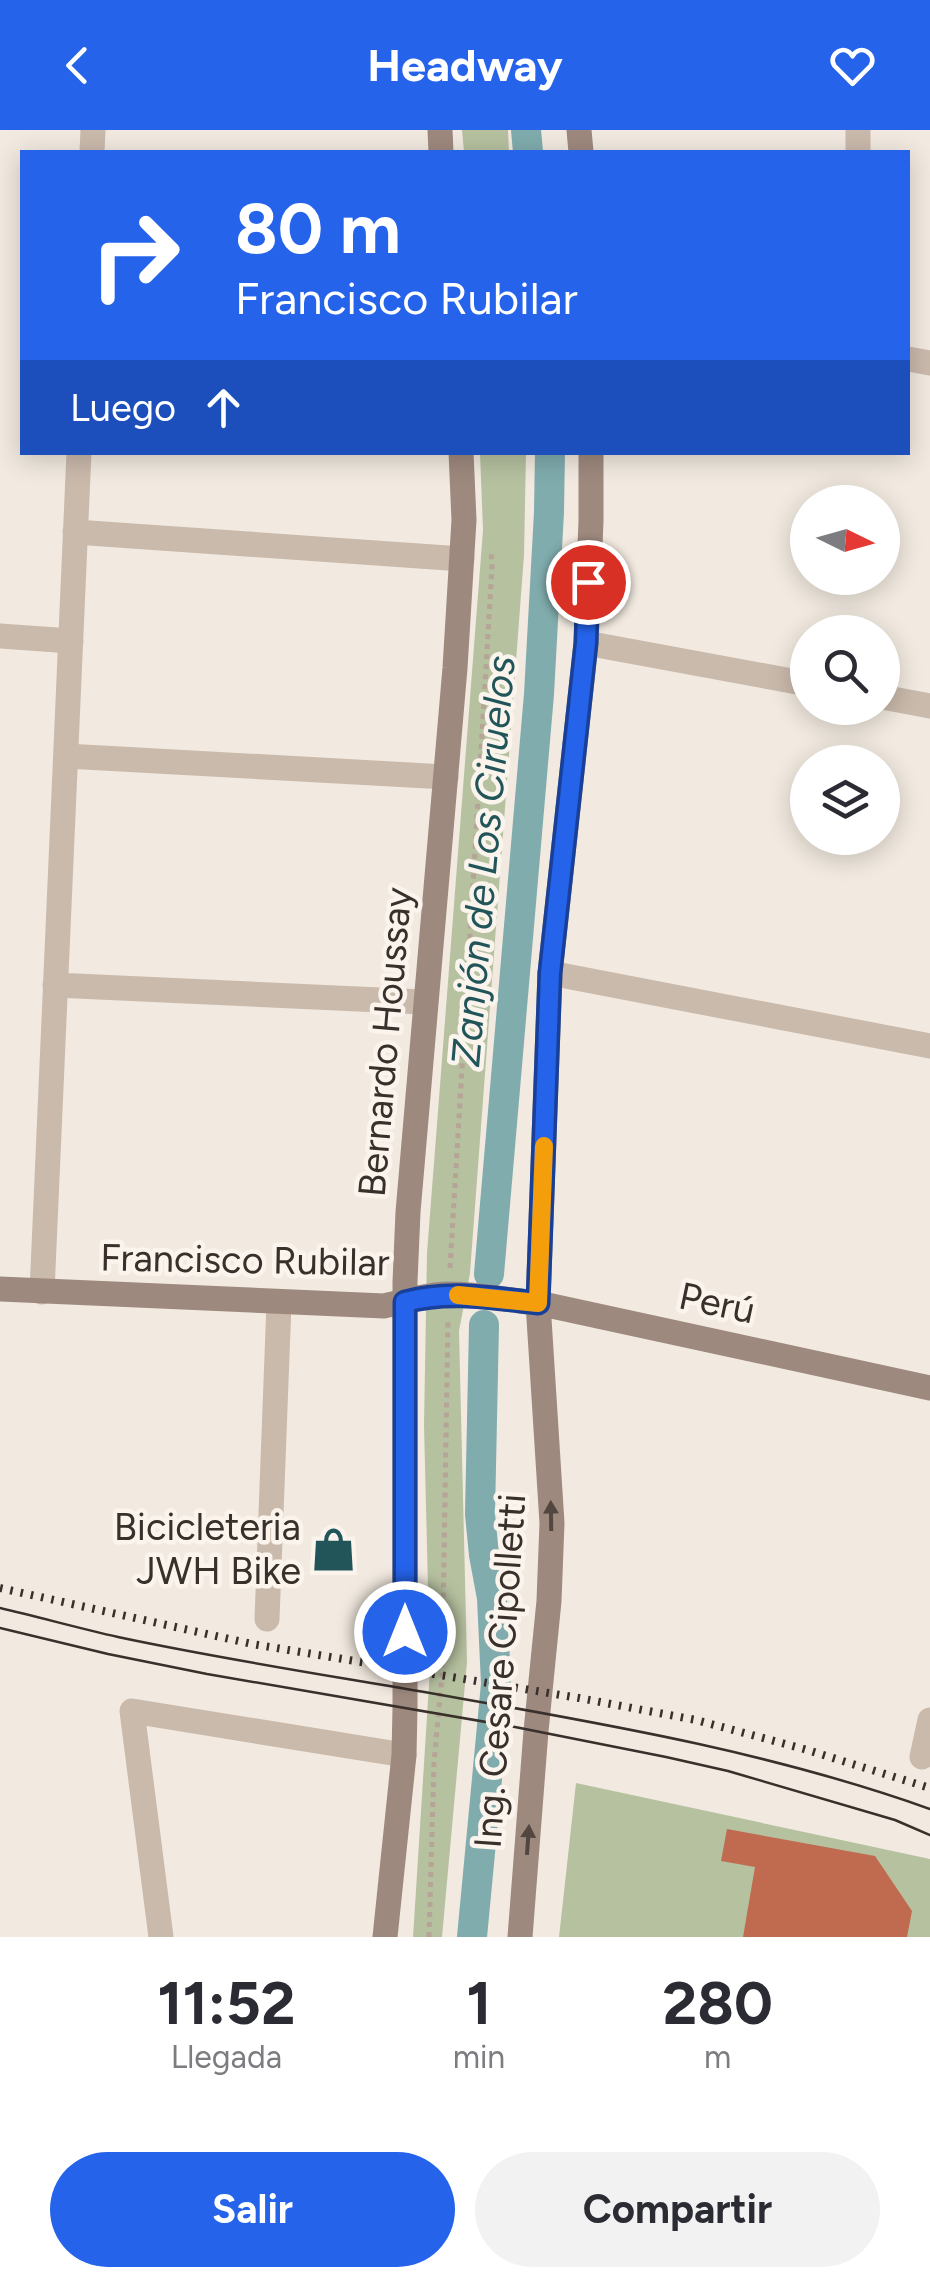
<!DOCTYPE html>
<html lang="es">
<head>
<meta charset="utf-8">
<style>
	:root { --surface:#fff; --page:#f2f2f3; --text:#2b2b33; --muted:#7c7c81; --accent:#2563eb }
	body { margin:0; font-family:Figtree,sans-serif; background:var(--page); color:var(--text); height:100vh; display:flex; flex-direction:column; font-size:38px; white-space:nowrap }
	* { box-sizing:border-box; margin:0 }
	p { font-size:32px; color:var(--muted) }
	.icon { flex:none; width:55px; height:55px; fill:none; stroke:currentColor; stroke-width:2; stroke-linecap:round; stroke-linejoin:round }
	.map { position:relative; height:1807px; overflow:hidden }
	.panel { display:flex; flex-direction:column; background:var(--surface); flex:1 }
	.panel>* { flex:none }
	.hud { position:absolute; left:20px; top:20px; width:890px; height:305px; border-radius:0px; box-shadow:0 5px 25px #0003; background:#2563eb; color:#fff; overflow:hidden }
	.needle { width:65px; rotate:95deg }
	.buttons { position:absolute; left:790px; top:355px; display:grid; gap:20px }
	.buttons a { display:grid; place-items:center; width:110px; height:110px; border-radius:50%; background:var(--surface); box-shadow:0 5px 25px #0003; font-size:50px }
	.pin { position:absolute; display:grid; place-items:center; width:85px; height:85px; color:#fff; margin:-42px; border:5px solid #fff; border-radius:50%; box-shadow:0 2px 10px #0007 }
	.me { position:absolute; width:110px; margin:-55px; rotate:0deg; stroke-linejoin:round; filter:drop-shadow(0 0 8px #0008) }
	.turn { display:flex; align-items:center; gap:35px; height:210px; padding:0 50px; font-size:45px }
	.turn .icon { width:130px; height:130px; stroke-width:2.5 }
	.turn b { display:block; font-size:70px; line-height:85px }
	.then { display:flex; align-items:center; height:95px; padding:0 50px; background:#0003; gap:20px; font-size:38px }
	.eta { display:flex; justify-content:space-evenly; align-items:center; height:170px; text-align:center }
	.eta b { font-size:60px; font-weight:700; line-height:70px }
	.action { display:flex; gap:20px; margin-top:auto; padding:20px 50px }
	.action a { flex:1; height:115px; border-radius:60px; background:var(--accent); color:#fff; font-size:40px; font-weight:700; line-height:115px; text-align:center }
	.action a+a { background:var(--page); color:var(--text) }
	header { display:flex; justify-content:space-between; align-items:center; height:130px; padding:0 50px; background:var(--accent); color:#fff; font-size:45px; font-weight:700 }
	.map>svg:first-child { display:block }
	.green { fill:#b6c1a0 }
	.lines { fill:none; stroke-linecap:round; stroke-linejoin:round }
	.canal { stroke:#80acae; stroke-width:30 }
	.building { fill:#c06b50 }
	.path { stroke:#b6a496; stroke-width:5; stroke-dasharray:5 5; stroke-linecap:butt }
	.street { stroke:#cabaac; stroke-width:25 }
	.secondary { stroke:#9e897e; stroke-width:25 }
	.tram { stroke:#392f2b; stroke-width:2.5 }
	.rail { stroke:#392f2b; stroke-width:8; stroke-dasharray:2.5 8; stroke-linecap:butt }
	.oneway { fill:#524640 }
	.route-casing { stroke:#184099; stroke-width:25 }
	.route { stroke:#2563eb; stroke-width:18 }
	.slow { stroke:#f59e0b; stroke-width:18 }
	.labels { text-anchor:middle; stroke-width:9; stroke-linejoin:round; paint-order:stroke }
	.street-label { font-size:38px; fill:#392f2b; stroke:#faf4ed }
	.poi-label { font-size:38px; fill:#392f2b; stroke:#faf4ed; text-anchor:end }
	.water-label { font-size:40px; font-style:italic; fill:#225559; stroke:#faf4ed }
</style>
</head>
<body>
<header><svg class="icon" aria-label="back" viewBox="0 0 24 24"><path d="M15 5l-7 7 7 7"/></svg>Headway<svg class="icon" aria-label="heart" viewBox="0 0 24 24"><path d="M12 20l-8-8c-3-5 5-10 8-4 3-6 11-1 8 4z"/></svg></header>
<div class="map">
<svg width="930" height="1807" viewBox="0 0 930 1807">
	<rect width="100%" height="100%" fill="#f2eae0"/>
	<path class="green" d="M462,0H508L509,22H464Z
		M480,323H526L524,425L470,1143L459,1201L467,1532L442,1807H413L430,1539L424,1295L427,1123L483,400Z
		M576,1653L930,1729V1807H559Z"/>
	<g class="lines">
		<path class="canal" d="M526,0L528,22
			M489,1144L539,564L549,382L550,322
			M472,1807L496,1554L492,1468L484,1425L480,1384L484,1195"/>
	</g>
	<path class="building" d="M727,1699L875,1726L912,1781L907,1807H743L755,1737L721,1731Z"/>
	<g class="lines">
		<path class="path" d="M450,1138L492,437L491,420
			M429,1807L434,1633L442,1545L448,1189"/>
		<path class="street" d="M92,22L93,0
			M858,22V0
			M908,229L930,233
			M75,402L462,429
			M0,506L71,511
			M586,513L808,554
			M882,567L930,576
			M66,626L446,647
			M550,843L930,916
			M55,855L424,872
			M42,1162L79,322
			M267,1489L279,1173
			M922,1627L930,1590
			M161,1807L132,1581L404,1625"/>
		<path class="secondary" d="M440,0L441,22
			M579,0L581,22
			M0,1159L384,1176C405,1172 426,1164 448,1164C478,1164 508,1170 538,1173L930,1258
			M385,1807L404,1625L405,1578V1152L408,1082L455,538L464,390L461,322
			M520,1807L536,1601L549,1471L552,1393L538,1173L550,843L586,513L591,391V322"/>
		<path class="tram" d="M0,1478C39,1487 78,1498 118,1507C221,1529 326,1545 430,1563C599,1593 768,1621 930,1679
			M0,1498L108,1524L207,1544L515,1597L666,1627L728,1641L895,1690L930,1705"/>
		<path class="rail" d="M0,1458L252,1514L579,1568L696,1590L804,1619L930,1658"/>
	</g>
	<defs><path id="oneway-solid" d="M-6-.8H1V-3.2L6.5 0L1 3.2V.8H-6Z" transform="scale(2.5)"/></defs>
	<g class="oneway">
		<use href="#oneway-solid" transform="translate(551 1386) rotate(-91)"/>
		<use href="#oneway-solid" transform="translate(528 1710) rotate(-86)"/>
	</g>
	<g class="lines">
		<defs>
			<path id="route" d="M405,1502V1172C449,1160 493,1168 538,1173L550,843L586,513L588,452"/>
		</defs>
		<use href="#route" class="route-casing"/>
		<use href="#route" class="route"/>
		<path class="slow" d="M458,1165L538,1173L544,1016"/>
	</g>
	<defs>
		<symbol id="shop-bare" viewBox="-9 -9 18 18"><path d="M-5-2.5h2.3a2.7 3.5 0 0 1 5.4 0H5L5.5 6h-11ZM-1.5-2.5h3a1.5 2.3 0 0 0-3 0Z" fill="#225559" stroke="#faf4ed" stroke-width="2.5" paint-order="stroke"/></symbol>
	</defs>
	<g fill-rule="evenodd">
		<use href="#shop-bare" x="302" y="1388" width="63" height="63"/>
	</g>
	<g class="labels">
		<g class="street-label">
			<text transform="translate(385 912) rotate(-85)" y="13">Bernardo Houssay</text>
			<text transform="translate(245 1130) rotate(1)" y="13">Francisco Rubilar</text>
			<text transform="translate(717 1173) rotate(12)" y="13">Perú</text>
			<text transform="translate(500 1541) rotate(-86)" y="13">Ing. Cesare Cipolletti</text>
		</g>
		<g class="poi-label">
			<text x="301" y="1410">Bicicleteria<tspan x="301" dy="44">JWH Bike</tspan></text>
		</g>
		<g class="water-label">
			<text transform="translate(483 731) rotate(-85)" y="14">Zanjón de Los Ciruelos</text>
		</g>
	</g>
</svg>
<div class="buttons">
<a><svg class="needle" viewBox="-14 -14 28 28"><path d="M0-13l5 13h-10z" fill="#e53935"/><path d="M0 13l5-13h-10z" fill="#7c7c81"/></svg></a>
<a><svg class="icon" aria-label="search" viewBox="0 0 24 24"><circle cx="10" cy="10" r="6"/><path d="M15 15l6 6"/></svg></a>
<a><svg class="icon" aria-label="layers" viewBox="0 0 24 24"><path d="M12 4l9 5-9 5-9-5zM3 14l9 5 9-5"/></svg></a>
</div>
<div class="pin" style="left:588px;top:452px;background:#d93025"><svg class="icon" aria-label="arrive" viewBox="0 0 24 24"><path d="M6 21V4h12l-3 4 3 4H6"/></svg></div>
<svg class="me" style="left:405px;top:1502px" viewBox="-20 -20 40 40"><circle r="17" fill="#2563eb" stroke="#fff" stroke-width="3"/><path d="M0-11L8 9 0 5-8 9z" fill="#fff"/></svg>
<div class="hud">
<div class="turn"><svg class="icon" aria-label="right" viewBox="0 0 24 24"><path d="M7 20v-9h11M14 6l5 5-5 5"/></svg><div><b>80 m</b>Francisco Rubilar</div></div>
<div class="then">Luego<svg class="icon" aria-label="ahead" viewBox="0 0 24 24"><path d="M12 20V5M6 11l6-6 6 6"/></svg></div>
</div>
</div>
<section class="panel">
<div class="eta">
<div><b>11:52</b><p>Llegada</p></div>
<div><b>1</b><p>min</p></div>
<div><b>280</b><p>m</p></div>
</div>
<div class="action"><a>Salir</a><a>Compartir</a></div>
</section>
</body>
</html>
